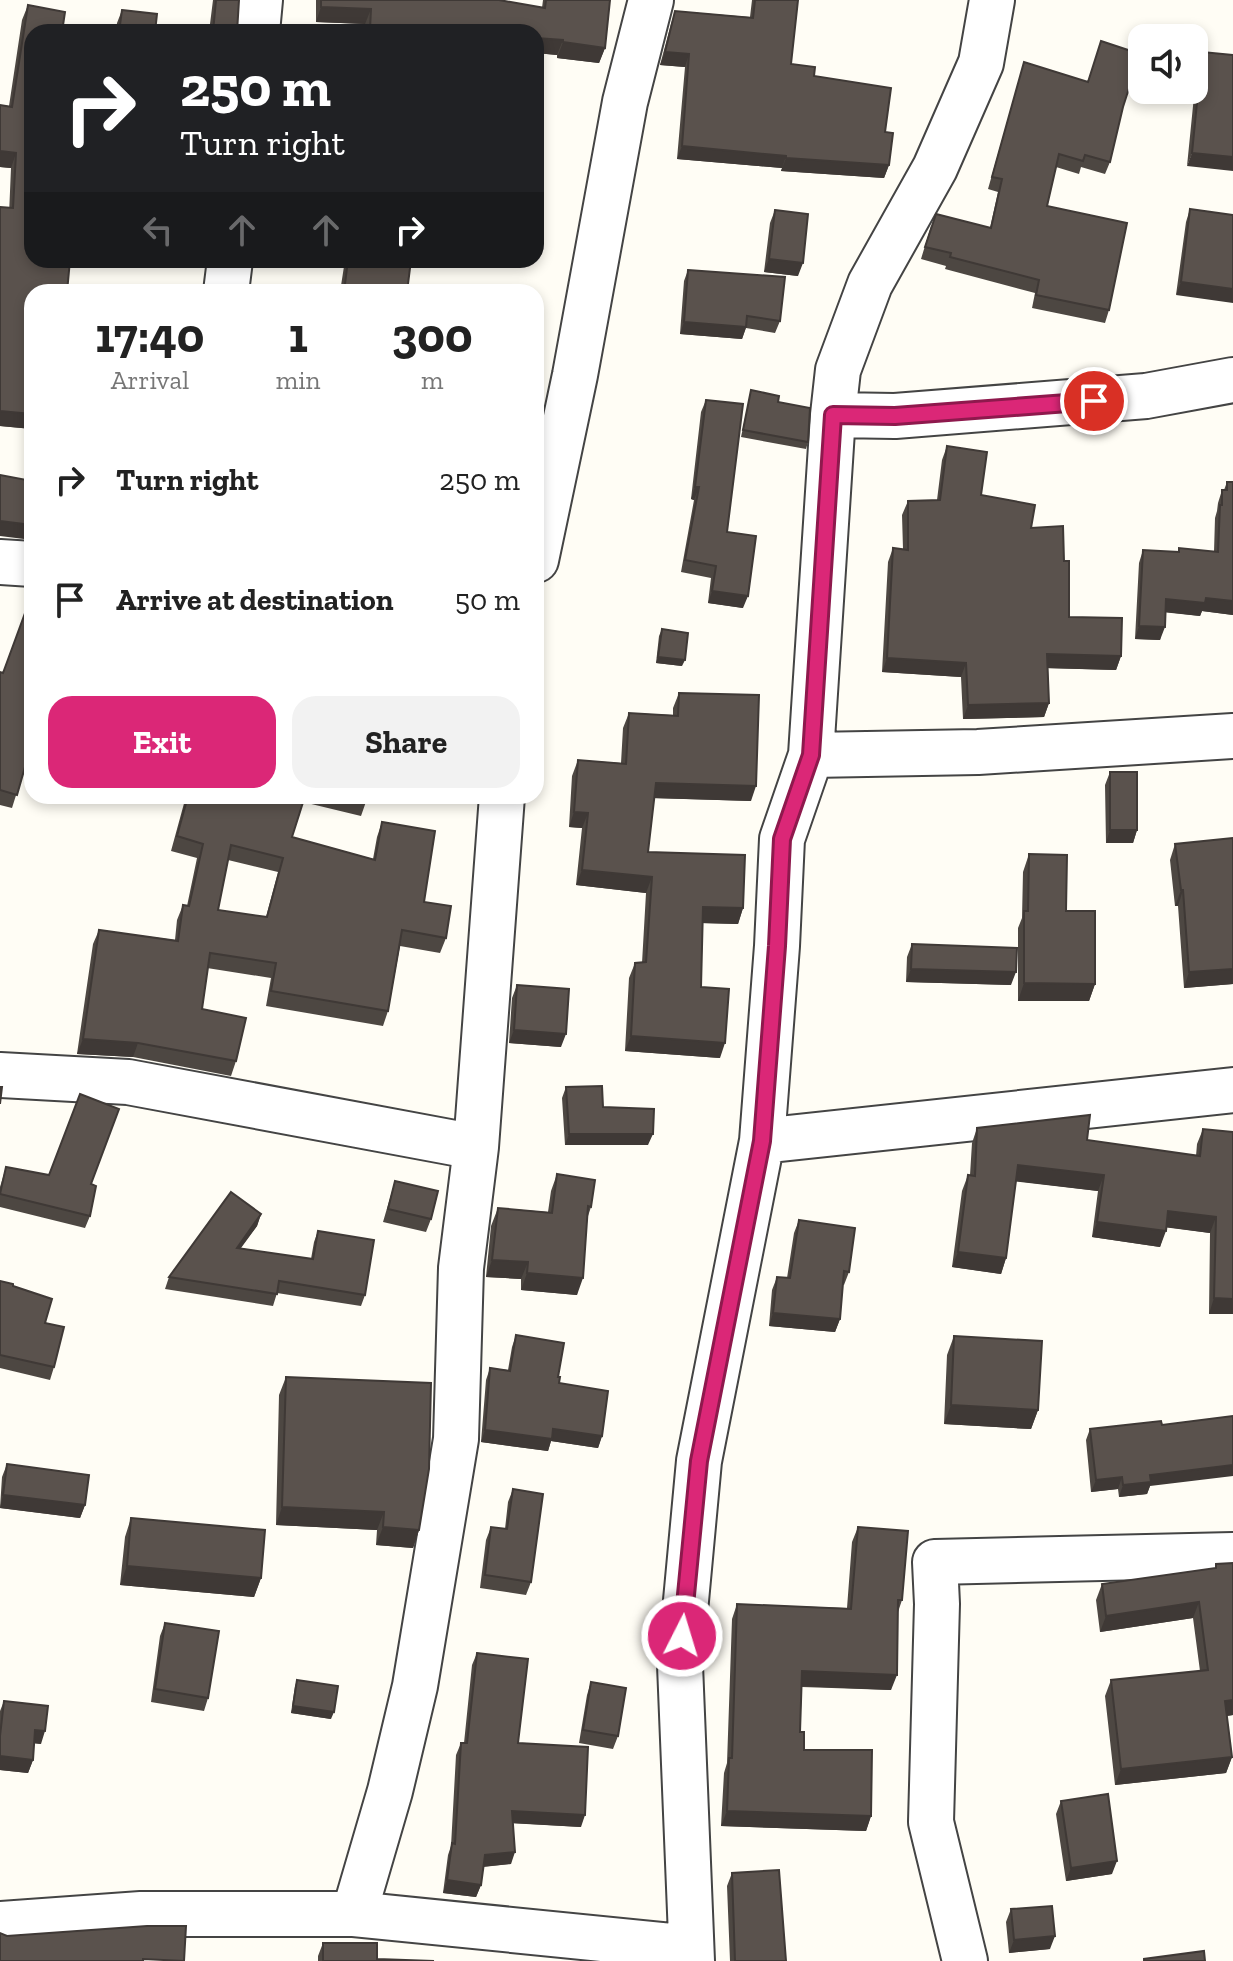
<!DOCTYPE html>
<html lang="en">
<head>
<meta charset="utf-8">
<style>
	:root { --surface:#fff; --page:#f2f2f2; --text:#222; --muted:#767676; --accent:#db2777 }
	body { margin:0; font-family:"Zilla Slab",serif; background:var(--page); color:var(--text); height:100vh; display:flex; flex-direction:column; font-size:30px; white-space:nowrap }
	* { box-sizing:border-box; margin:0 }
	p { font-size:26px; color:var(--muted) }
	.icon { flex:none; width:44px; height:44px; fill:none; stroke:currentColor; stroke-width:2; stroke-linecap:round; stroke-linejoin:round }
	.map { position:relative; flex:1; overflow:hidden }
	.panel { position:absolute; left:24px; top:284px; width:520px; height:520px; display:flex; flex-direction:column; background:var(--surface); border-radius:24px; box-shadow:0 4px 12px #0003 }
	.panel>* { flex:none }
	.hud { position:absolute; left:24px; top:24px; width:520px; height:244px; border-radius:24px; box-shadow:0 4px 12px #0003; background:#202124; color:#fff; overflow:hidden }
	.tools { position:absolute; left:1128px; top:24px; display:grid; gap:16px }
	.tools a { display:grid; place-items:center; width:80px; height:80px; border-radius:16px; background:var(--surface); box-shadow:0 4px 12px #0003; font-size:40px }
	.pin { position:absolute; display:grid; place-items:center; width:68px; height:68px; color:#fff; margin:-34px; border:4px solid #fff; border-radius:50%; box-shadow:0 2px 8px #0007 }
	.me { position:absolute; width:88px; margin:-44px; rotate:5deg; stroke-linejoin:round; filter:drop-shadow(0 0 6px #0008) }
	.turn { display:flex; align-items:center; gap:28px; height:168px; padding:0 24px; font-size:36px }
	.turn .icon { width:104px; height:104px; stroke-width:2.5 }
	.turn b { display:block; font-size:56px; line-height:68px }
	.lanes { display:flex; align-items:center; height:76px; padding:0 24px; background:#0003; justify-content:center; gap:40px; direction:ltr }
	.lanes .off { opacity:.35 }
	.eta { display:flex; justify-content:space-evenly; align-items:center; height:136px; text-align:center }
	.eta b { font-size:48px; font-weight:800; line-height:56px }
	.primary-button { display:flex; gap:16px; margin-top:auto; padding:16px 24px }
	.primary-button a { flex:1; height:92px; border-radius:24px; background:var(--accent); color:#fff; font-size:32px; font-weight:800; line-height:92px; text-align:center }
	.primary-button a+a { background:var(--page); color:var(--text) }
	ul { padding:0; list-style:none }
	li { display:flex; align-items:center; gap:24px; height:120px; padding:0 24px }
	li div { flex:1 }
	li b { display:block; font-size:30px }
	li em { font-style:normal }
	.map>svg:first-child { display:block }
	.lines { fill:none; stroke-linecap:round; stroke-linejoin:round }
	.minor-casing { stroke:#444; stroke-width:48 }
	.minor { stroke:#fff; stroke-width:44 }
	.wall { fill:#4d4742; fill-rule:evenodd }
	.shaded-wall { fill:#3f3936 }
	.building { fill:#5a524d; stroke:#3f3936; stroke-width:2; fill-rule:evenodd }
	.route-casing { stroke:#8e194d; stroke-width:20 }
	.route { stroke:#db2777; stroke-width:14 }
</style>
</head>
<body>
<div class="map">
<svg width="1233" height="1961" viewBox="0 0 1233 1961">
	<rect width="100%" height="100%" fill="#fffdf5"/>
	<g class="lines">
		<defs>
			<path id="minor" d="M257,32L260,0
				M226,292L230,260
				M833,415L895,416L1146,396L1233,380
				M536,560L575,375L625,102L651,0
				M0,562L32,564
				M811,755L978,752L1233,736
				M0,1075L128,1082L476,1147
				M762,1141L1233,1090
				M354,1914L691,1948
				M0,1924L141,1914H354L390,1791L415,1686L456,1439L461,1268L476,1147L502,796
				M692,1961L680,1665L699,1461L762,1141L777,946L782,839L811,755L833,415L838,370L870,284L935,168L981,63L992,0
				M965,1961L931,1822L937,1604L935,1562L1233,1555"/>
		</defs>
		<use href="#minor" class="minor-casing"/>
		<use href="#minor" class="minor"/>
	</g>
	<path class="wall" d="M213,0H239L237,32H209Z
		M316,0H499L542,8L543,0H610L605,48L599,63L557,58V55L536,53V32H365V24L316,22Z
		M752,0H798L791,64L814,76L885,132L889,165L884,178L781,171L782,168L677,159L685,67L660,65L671,24L675,11L750,17Z
		M28,5L32,32V429L0,426L11,168L0,167V105L9,106L22,20Z
		M122,10L155,32H116L117,23Z
		M1202,52L1233,55L1187,166L1197,66Z
		M1024,62L1123,107L1110,162L1105,174L1081,167L1079,174L1056,167L1047,206L1109,310L1105,323L1032,308L1035,293L945,269L946,266L921,259L931,226L990,228L998,192L988,189Z
		M1190,209L1233,215L1176,295L1186,222Z
		M775,210L798,276L764,272L770,223Z
		M345,260H411L407,292H340Z
		M688,270L780,321L775,333L746,328L742,339L680,334L684,281Z
		M751,390L778,402L808,442L806,449L741,437Z
		M706,400L727,532L743,608L708,603L711,578L681,572L694,500L691,499L701,412Z
		M947,446L981,495L1031,528L1064,561L1069,617L1121,656L1116,670L1048,668L1049,703L1044,717L963,719L961,677L882,672L888,562L893,548L903,549L902,515L908,501L937,500L942,460Z
		M1227,482H1233V615L1202,611L1200,616L1166,612L1160,640L1135,639L1139,563L1143,550L1178,552L1179,548L1214,552L1215,518L1217,511L1218,503L1222,490H1224Z
		M32,594V762L27,760L12,808L0,805V672L3,673Z
		M662,629L682,666L656,663L659,636Z
		M679,693L751,801L654,798L648,852L743,908L738,924L703,923L701,987L720,1058L625,1051L629,978L635,963H642L646,893L576,885L582,828L569,827L572,776L578,760L621,763L623,728L629,713L673,715V708Z
		M1110,772L1137,830L1133,843H1106L1105,785Z
		M186,796H368L361,816L303,802L292,837L373,859L377,837L382,822L424,902L446,938L440,953L400,946L388,1011L383,1026L266,1006L271,978L207,968L202,1009L236,1061L231,1076L133,1057L77,1054L93,944L99,930L175,940L177,920L183,905L187,906L197,858L171,851ZM228,860L278,872L266,917L218,910Z
		M1233,838V984L1184,988L1178,906H1175L1170,860L1175,844Z
		M1029,854L1066,911L1095,984L1089,1001H1018V928L1022,918L1023,872Z
		M912,944L1011,985L906,982L907,957Z
		M517,985L561,1047L509,1043L512,998Z
		M566,1087L603,1107L648,1145H565L562,1098Z
		M977,1128L1087,1140L1196,1156L1197,1144L1203,1129L1233,1132V1314H1209L1210,1233L1166,1227L1160,1247L1092,1237L1098,1191L1016,1181L1006,1258L1001,1274L952,1267L962,1191L968,1175H970L972,1143Z
		M6,1167L91,1184L90,1216L85,1228L0,1207V1187Z
		M557,1174L591,1207L588,1216L577,1295L521,1290V1279L486,1277L491,1226L498,1208L548,1212L551,1191Z
		M395,1181L431,1219L426,1232L383,1222Z
		M261,1214L257,1226L240,1248L311,1259L314,1242L318,1231L365,1295L361,1306L277,1293L273,1306L165,1289L169,1277Z
		M799,1220L849,1272L844,1285L842,1284L840,1319L835,1332L769,1326L772,1290L777,1277L787,1278L794,1233Z
		M0,1281L13,1286L45,1323L54,1367L50,1380L0,1368Z
		M516,1335L558,1377L559,1383L602,1436L598,1448L551,1441L548,1451L481,1442L486,1380L490,1368L508,1370L512,1347Z
		M954,1336L1038,1410L1031,1429L944,1424L947,1355Z
		M286,1377L419,1530L413,1548L376,1545L377,1530L276,1525L279,1395Z
		M1090,1429L1150,1486L1147,1494L1119,1497L1118,1489L1091,1492L1086,1440Z
		M7,1464L85,1505L80,1518L0,1508L2,1477Z
		M513,1489L531,1582L526,1595L480,1588L486,1540L491,1527L505,1529L508,1502Z
		M131,1518L261,1578L254,1597L120,1585L125,1537Z
		M858,1527L902,1600L898,1612L891,1690L802,1687L800,1732L804,1750L871,1816L866,1831L721,1826L724,1773L727,1763L732,1619L737,1604L847,1608L852,1542Z
		M1216,1564L1233,1715L1227,1716L1232,1757L1226,1773L1115,1785L1105,1696L1111,1680L1200,1671L1193,1618L1100,1632L1096,1600L1102,1584L1215,1568Z
		M165,1623L208,1698L204,1711L151,1702L160,1636Z
		M477,1653L518,1743L581,1827L513,1823L511,1864L483,1867L481,1885L476,1897L443,1893L448,1855L451,1846L456,1755L461,1743H464L472,1665Z
		M297,1680L331,1719L291,1713L295,1686Z
		M591,1682L618,1736L613,1749L579,1743L587,1695Z
		M4,1701L41,1744L34,1743L33,1760L28,1773L0,1770V1711Z
		M1061,1801L1112,1874L1066,1881L1056,1814Z
		M732,1873L786,1961H730L727,1886Z
		M1011,1909L1050,1949L1009,1953L1006,1922Z
		M323,1943L377,1959L434,1961H318V1956Z"/>
	<path class="shaded-wall" d="M321,7L371,9L365,24L316,22Z
		M536,38L563,40L557,55L536,53Z
		M563,42L605,48L599,63L557,58Z
		M665,52L689,54L685,67L660,65Z
		M682,146L786,156L782,168L677,159Z
		M0,151L16,153L11,168L0,167Z
		M1192,153L1233,157V171L1187,166Z
		M786,158L889,165L884,178L781,171Z
		M769,259L803,263L798,276L764,272Z
		M1181,282L1233,289V303L1176,295Z
		M684,322L746,327L742,339L680,334Z
		M0,411L32,414V429L0,426Z
		M695,487H699L694,500L691,499Z
		M0,521L32,525V540L0,536Z
		M712,591L748,596L743,608L708,603Z
		M1206,598L1233,601V615L1202,611L1200,616L1162,612L1166,599Z
		M1139,626L1165,627L1160,640L1135,639Z
		M1047,654L1121,656L1116,670L1042,668Z
		M658,657L685,660L682,666L656,663Z
		M887,658L966,663L961,677L882,672Z
		M1049,703L1044,717L963,719L968,705Z
		M656,783L756,786L751,801L650,798Z
		M574,812L588,813L582,828L569,827Z
		M1110,830H1137L1133,843H1106Z
		M582,870L652,877L646,893L576,885Z
		M1181,890H1183L1178,906H1175Z
		M703,907L743,908L738,924L698,923Z
		M911,969L1016,972L1011,985L906,982Z
		M1233,969V984L1184,988L1189,972Z
		M1024,983L1095,984L1089,1001H1018Z
		M514,1030L566,1034L561,1047L509,1043Z
		M631,1036L725,1043L720,1058L625,1051Z
		M83,1039L138,1043L133,1057L77,1054Z
		M569,1134H653L648,1145H565Z
		M1018,1165L1104,1175L1098,1191L1012,1181Z
		M1168,1211L1216,1217L1210,1233L1163,1227Z
		M261,1214L257,1226L233,1259L237,1248Z
		M1097,1222L1166,1231L1160,1247L1092,1237Z
		M958,1252L1006,1258L1001,1274L952,1267Z
		M492,1260L528,1262L521,1279L486,1277Z
		M527,1273L583,1278L577,1295L521,1290Z
		M1214,1298L1233,1299V1314H1209Z
		M773,1313L840,1319L835,1332L769,1326Z
		M951,1405L1038,1410L1031,1429L944,1424Z
		M553,1429L602,1436L598,1448L551,1441L548,1451L481,1442L485,1430Z
		M1233,1465V1476L1150,1486L1147,1494L1119,1497L1123,1485L1150,1475Z
		M1122,1477L1118,1489L1091,1492L1096,1480Z
		M3,1495L85,1505L80,1518L0,1508Z
		M282,1507L384,1512L377,1530L276,1525Z
		M383,1527L419,1530L413,1548L376,1545Z
		M127,1566L261,1578L254,1597L120,1585Z
		M1199,1602L1193,1618L1100,1632L1106,1616Z
		M802,1671L897,1675L891,1690L797,1686Z
		M1233,1700V1715L1219,1717L1225,1701Z
		M293,1706L334,1712L331,1719L291,1713Z
		M35,1730L45,1731L41,1744L31,1743Z
		M0,1756L33,1760L28,1773L0,1770Z
		M1232,1757L1226,1773L1115,1785L1121,1769Z
		M512,1811L585,1815L581,1827L508,1823Z
		M727,1811L871,1816L866,1831L721,1826Z
		M515,1852L511,1864L480,1867L485,1855Z
		M1117,1861L1112,1874L1066,1881L1071,1868Z
		M447,1880L481,1885L476,1897L443,1893Z
		M1055,1936L1050,1949L1009,1953L1014,1940Z"/>
	<path class="building" d="M216,0H239L237,32H213Z
		M321,0H499L545,8L546,0H610L605,48L563,42V40L536,38V32H376V29H370L371,9L321,7Z
		M755,0H798L791,64L815,67L814,76L891,88L885,132L893,133L889,165L786,158V156L682,146L689,54L665,52L675,11L753,18Z
		M28,5L65,12L62,32H32V260H70L67,292H32V414L0,411V207L13,208L16,153L0,151V105L12,107Z
		M122,10L157,14L155,32H119Z
		M1101,41L1140,54L1123,107L1110,162L1085,155L1083,161L1059,154L1047,206L1127,223L1109,310L1036,295L1039,280L950,257L951,253L925,247L936,214L991,228L1002,179L992,177L1024,62L1088,82Z
		M1202,52L1233,55V157L1192,153Z
		M1190,209L1233,215V289L1181,282Z
		M775,210L808,214L803,263L769,259Z
		M348,260H411L407,292H344Z
		M688,270L785,277L780,321L747,316L746,327L684,322Z
		M751,390L779,396L778,402L810,408L808,442L743,430Z
		M706,400L743,404L727,532L756,536L748,596L712,591L716,566L685,560L699,487H695Z
		M947,446L987,452L981,495L1035,505L1031,528L1063,526L1064,561H1069V617L1122,618L1121,656L1047,654L1049,703L968,705L966,663L887,658L893,548L908,550V501L940,500Z
		M0,475L32,481V525L0,521Z
		M1227,482H1233V601L1206,598L1205,603L1166,599L1165,627L1139,626L1143,550L1179,552V548L1218,552L1220,505H1222V490H1227Z
		M32,594V747L31,746L17,795L0,790V672L3,673Z
		M662,629L688,633L685,660L658,657Z
		M679,693L759,695L756,786L656,783L648,852L745,855L743,908L703,907L701,987L729,989L725,1043L631,1036L635,963L646,962L652,877L582,870L588,813L574,812L578,760L626,764L629,713L678,716Z
		M1110,772H1137V830H1110Z
		M188,796H305L292,837L375,860L382,822L435,831L424,902L451,906L446,938L402,930L388,1011L271,991L276,963L210,953L202,1009L246,1018L236,1061L138,1043L83,1039L99,930L178,941L183,905L189,906L203,844L177,836ZM231,845L283,858L267,917L218,910Z
		M346,796H368L367,801Z
		M1233,838V969L1189,972L1183,890H1181L1175,844Z
		M1029,854L1067,855L1066,911H1095V984L1024,983V911H1028Z
		M912,944L1017,948L1016,972L911,969Z
		M517,985L569,989L566,1034L514,1030Z
		M602,1086L603,1107L654,1109L653,1134H569L566,1087Z
		M0,1087H2L0,1104Z
		M80,1094L119,1109L91,1184L96,1186L90,1216L0,1194L6,1167L49,1175Z
		M1090,1115L1087,1140L1200,1156L1203,1129L1233,1132V1299L1214,1298L1216,1217L1168,1211L1166,1231L1097,1222L1104,1175L1018,1165L1006,1258L958,1252L968,1175L975,1176L977,1128Z
		M557,1174L595,1180L591,1207L588,1206L583,1278L527,1273L528,1262L492,1260L498,1208L552,1213Z
		M395,1181L438,1191L431,1219L388,1209Z
		M231,1192L261,1214L237,1248L313,1259L318,1231L374,1240L365,1295L279,1281L277,1294L169,1277Z
		M799,1220L855,1228L849,1272L844,1271L840,1319L773,1313L777,1277L790,1278Z
		M0,1281L13,1284V1286L52,1299L45,1323L64,1327L54,1367L0,1355Z
		M516,1335L564,1343L558,1377H560L559,1383L608,1391L602,1436L553,1429L552,1439L485,1430L490,1368L510,1371Z
		M954,1336L1042,1341L1038,1410L951,1405Z
		M286,1377L431,1383L429,1469L419,1530L383,1527L384,1512L282,1507Z
		M1233,1416V1465L1150,1475L1151,1482L1123,1485L1122,1477L1096,1480L1090,1429L1161,1421L1162,1425Z
		M7,1464L89,1475L85,1505L3,1495Z
		M513,1489L543,1494L531,1582L485,1575L491,1527L507,1529Z
		M131,1518L265,1530L261,1578L127,1566Z
		M858,1527L908,1531L902,1600H898L897,1675L802,1671L800,1732H804V1750H872L871,1816L727,1811L729,1758H732L737,1604L851,1609Z
		M1233,1563V1700L1225,1701L1232,1757L1121,1769L1111,1680L1208,1670L1199,1602L1106,1616L1102,1584L1216,1568V1564Z
		M165,1623L219,1631L208,1698L155,1689Z
		M477,1653L528,1659L518,1743L588,1747L585,1815L512,1811L515,1852L485,1855L481,1885L447,1880L452,1843L455,1844L461,1743H467Z
		M297,1680L338,1686L334,1712L293,1706Z
		M591,1682L626,1688L618,1736L583,1730Z
		M4,1701L48,1706L45,1731L35,1730L33,1760L0,1756V1736Z
		M1108,1794L1117,1861L1071,1868L1061,1801Z
		M779,1870L786,1961H735L732,1873Z
		M1052,1906L1055,1936L1014,1940L1011,1909Z
		M147,1926H186L184,1961L143,1959V1961H0V1933L7,1936Z
		M323,1943H377V1959L434,1961H323Z
		M1204,1951L1205,1961H1144V1959Z"/>
	<g class="lines">
		<defs>
			<path id="route" d="M682,1636L699,1461L762,1141L777,946L782,839L811,755L833,415L895,416L1094,401"/>
		</defs>
		<use href="#route" class="route-casing"/>
		<use href="#route" class="route"/>
	</g>
</svg>
<div class="tools">
<a><svg class="icon" aria-label="sound" viewBox="0 0 24 24"><path d="M4 9h4l5-4v14l-5-4H4zM17 9q2 3 0 6"/></svg></a>
</div>
<div class="pin" style="left:1094px;top:401px;background:#d93025"><svg class="icon" aria-label="arrive" viewBox="0 0 24 24"><path d="M6 21V4h12l-3 4 3 4H6"/></svg></div>
<svg class="me" style="left:682px;top:1636px" viewBox="-20 -20 40 40"><circle r="17" fill="#db2777" stroke="#fff" stroke-width="3"/><path d="M0-11L8 9 0 5-8 9z" fill="#fff"/></svg>
<div class="hud">
<div class="turn"><svg class="icon" aria-label="right" viewBox="0 0 24 24"><path d="M7 20v-9h11M14 6l5 5-5 5"/></svg><div><b>250 m</b>Turn right</div></div>
<div class="lanes"><svg class="icon off" aria-label="left" viewBox="0 0 24 24"><path d="M17 20v-9H6M10 6l-5 5 5 5"/></svg><svg class="icon off" aria-label="ahead" viewBox="0 0 24 24"><path d="M12 20V5M6 11l6-6 6 6"/></svg><svg class="icon off" aria-label="ahead" viewBox="0 0 24 24"><path d="M12 20V5M6 11l6-6 6 6"/></svg><svg class="icon" aria-label="right" viewBox="0 0 24 24"><path d="M7 20v-9h11M14 6l5 5-5 5"/></svg></div>
</div>
<section class="panel">
<div class="eta">
<div><b>17:40</b><p>Arrival</p></div>
<div><b>1</b><p>min</p></div>
<div><b>300</b><p>m</p></div>
</div>
<ul>
<li><svg class="icon" aria-label="right" viewBox="0 0 24 24"><path d="M7 20v-9h11M14 6l5 5-5 5"/></svg><div><b>Turn right</b></div><em>250 m</em></li>
<li><svg class="icon" aria-label="arrive" viewBox="0 0 24 24"><path d="M6 21V4h12l-3 4 3 4H6"/></svg><div><b>Arrive at destination</b></div><em>50 m</em></li>
</ul>
<div class="primary-button"><a>Exit</a><a>Share</a></div>
</section>
</div>
</body>
</html>
